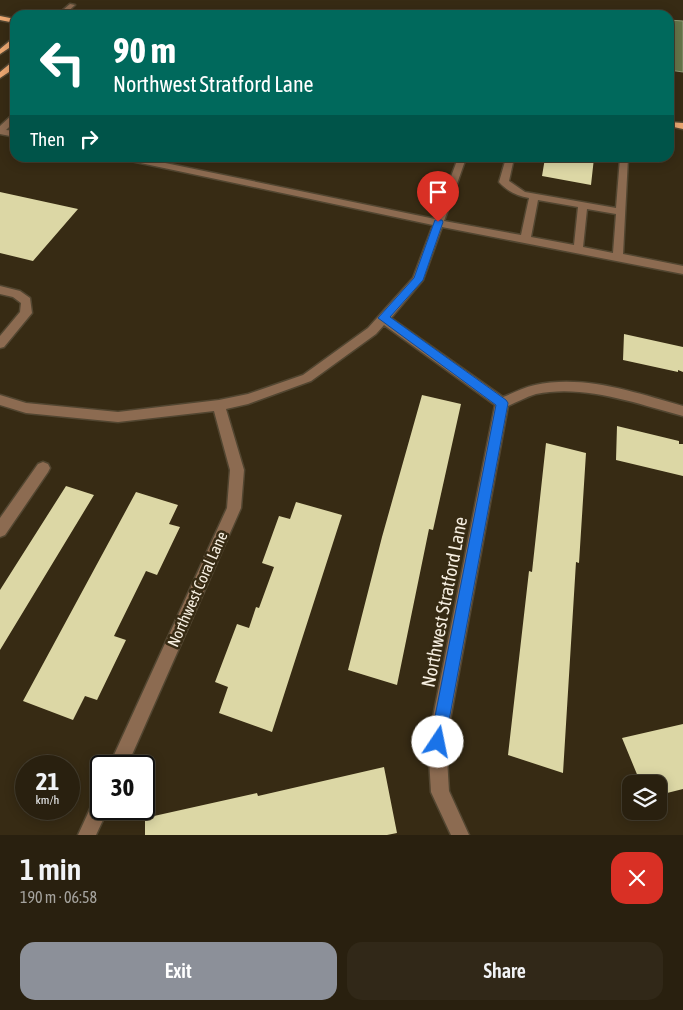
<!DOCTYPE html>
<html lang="en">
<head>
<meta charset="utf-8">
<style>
	:root { --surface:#29200f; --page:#312818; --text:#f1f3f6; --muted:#a5a39e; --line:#453e2f; --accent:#8c9099 }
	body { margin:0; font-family:"Asap Condensed",sans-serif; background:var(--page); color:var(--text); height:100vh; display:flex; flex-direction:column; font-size:19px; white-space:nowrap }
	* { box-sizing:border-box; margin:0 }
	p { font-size:16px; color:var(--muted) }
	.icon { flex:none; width:28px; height:28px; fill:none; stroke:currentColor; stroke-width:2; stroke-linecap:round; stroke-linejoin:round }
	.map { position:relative; height:835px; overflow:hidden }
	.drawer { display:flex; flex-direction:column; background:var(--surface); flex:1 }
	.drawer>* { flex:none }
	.top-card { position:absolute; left:10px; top:10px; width:664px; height:152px; border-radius:15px; box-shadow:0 2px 12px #0003,0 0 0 1px var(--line); background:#00695c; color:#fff; overflow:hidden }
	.controls { position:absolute; left:622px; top:775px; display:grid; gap:10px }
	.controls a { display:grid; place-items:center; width:45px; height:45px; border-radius:10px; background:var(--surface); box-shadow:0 2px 12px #0003,0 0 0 1px var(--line); font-size:25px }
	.speed { position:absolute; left:15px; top:755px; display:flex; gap:10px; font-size:25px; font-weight:700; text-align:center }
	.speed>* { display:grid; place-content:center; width:65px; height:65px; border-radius:50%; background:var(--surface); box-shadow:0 2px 12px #0003,0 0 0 1px var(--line); line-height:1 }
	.speed small { font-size:12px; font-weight:400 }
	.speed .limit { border:2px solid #111; border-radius:8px; background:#fff; color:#111 }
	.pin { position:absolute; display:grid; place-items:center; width:42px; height:42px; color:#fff; margin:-51px -21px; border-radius:50% 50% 50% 0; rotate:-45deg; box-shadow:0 0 5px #0007 }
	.pin .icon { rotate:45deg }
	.me { position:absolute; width:55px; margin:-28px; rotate:11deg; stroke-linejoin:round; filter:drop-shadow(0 0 4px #0008) }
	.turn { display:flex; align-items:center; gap:18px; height:105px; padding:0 20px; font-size:22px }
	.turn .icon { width:65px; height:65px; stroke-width:2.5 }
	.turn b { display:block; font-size:35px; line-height:42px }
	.then { display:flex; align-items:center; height:48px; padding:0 20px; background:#0003; gap:10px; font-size:19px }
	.round { display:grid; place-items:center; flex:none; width:52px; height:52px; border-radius:15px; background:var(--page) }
	.head { display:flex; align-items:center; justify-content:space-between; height:85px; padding:0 20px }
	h1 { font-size:30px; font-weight:600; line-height:38px }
	.primary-button { display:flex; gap:10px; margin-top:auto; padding:10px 20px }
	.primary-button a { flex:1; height:58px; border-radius:15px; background:var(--accent); color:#fff; font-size:20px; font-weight:600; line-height:58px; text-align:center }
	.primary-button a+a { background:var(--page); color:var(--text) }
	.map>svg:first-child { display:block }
	.water { fill:#657449; stroke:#909976 }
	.building { fill:#dcd7a5 }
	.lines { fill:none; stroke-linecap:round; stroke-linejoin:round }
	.minor-casing { stroke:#524631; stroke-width:3 }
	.major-casing { stroke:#524631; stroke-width:3 }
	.minor { fill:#8c6b51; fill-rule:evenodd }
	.major { fill:#eba771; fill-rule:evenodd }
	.route { fill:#1a73e8; stroke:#114b97 }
	.labels { text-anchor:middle; stroke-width:5; stroke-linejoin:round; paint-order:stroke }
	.street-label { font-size:16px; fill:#f6eee0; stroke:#372b14 }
	.near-street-label { font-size:19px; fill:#f6eee0; stroke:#372b14 }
</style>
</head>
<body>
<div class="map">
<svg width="683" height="835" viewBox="0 0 683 835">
	<rect width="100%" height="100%" fill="#372b14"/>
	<path class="water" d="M669,20L683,21V72L669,70Z"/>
	<path class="building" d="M545,158H594L591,185L542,176Z
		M0,192L78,209L33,261L0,253Z
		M624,334L683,347V372L678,370V372L623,360Z
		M422,395L461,404L433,530L429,529L397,685L348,670L382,537Z
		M617,426L679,441V444H683V476L616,460Z
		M546,443L586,453L579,563L576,562L563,773L508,755L529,571L532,572Z
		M66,486L94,495L0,650V590Z
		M136,492L178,505L169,524L180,527L157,575L146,571L114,636L126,640L97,700L85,696L73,720L23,701Z
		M296,502L342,515L272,732L219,713L228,687L215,682L237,624L249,628L256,607L259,608L274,567L262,563L279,516L290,519Z
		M683,724V789L659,795V784H641L622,738Z
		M384,767L397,833L387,835H145V818L257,793L258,796Z"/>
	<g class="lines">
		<defs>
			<path id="minor" d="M70,4L75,5L64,15H57Z
				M12,115H15V121L6,130L15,131V137L0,134V126Z
				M127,158H141L435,219L458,158H466L444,221L521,235L529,198C517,196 507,191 499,182L506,158H514L509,181L525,192L616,208L620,158H628L623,254L683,266V274L442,227L423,280L391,318L503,397C514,393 524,387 535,385C584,374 637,393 683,406V416C637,404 585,384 536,394C526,397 517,402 508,406L446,742L449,791L469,835H451L431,792L428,742L495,405L384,325L376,334L311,381L248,404L226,409L244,470L241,508L127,766H109L227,508L230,470L214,411L118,422L26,413L0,405V395L26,403L118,412L219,400L248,394L303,375L368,328L413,278L433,225L131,161ZM538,200L578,207L574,245L531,237ZM587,209L616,214L613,253L583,247Z
				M0,286L20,291L30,298L32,313L4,347L0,348V336L20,312L21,303L13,297L0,294Z
				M43,462L48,464L50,468L48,472L5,535L0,537V518L38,464Z
				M101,795V809H108L96,835H78L95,798Z"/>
			<path id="major" d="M0,16L15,19V23L0,20Z
				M12,39H15V44L0,54V49Z
				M12,62H15V68L0,78V72Z
				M669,122L683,123V129L669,126Z"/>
		</defs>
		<use href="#minor" class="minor-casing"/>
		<use href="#major" class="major-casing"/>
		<use href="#minor" class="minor"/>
		<use href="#major" class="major"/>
	</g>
	<path class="route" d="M435,220H442L443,222L423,280L390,317L506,400L508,403L445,742L443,748L438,750L432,748L430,742L496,405L378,318L414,278Z"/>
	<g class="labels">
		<g class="street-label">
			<text transform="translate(197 589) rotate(-66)" y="6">Northwest Coral Lane</text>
		</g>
		<g class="near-street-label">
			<text transform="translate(444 602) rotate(-79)" y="7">Northwest Stratford Lane</text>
		</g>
	</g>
</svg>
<div class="controls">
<a><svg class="icon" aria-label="layers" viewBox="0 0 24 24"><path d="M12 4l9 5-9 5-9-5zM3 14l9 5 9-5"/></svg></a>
</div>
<div class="speed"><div>21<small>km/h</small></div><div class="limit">30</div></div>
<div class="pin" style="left:438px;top:222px;background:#d93025"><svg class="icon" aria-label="arrive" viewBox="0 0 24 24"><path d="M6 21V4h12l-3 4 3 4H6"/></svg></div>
<svg class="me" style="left:438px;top:742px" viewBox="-20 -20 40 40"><circle r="19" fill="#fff"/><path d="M0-13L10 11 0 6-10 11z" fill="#1a73e8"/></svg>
<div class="top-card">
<div class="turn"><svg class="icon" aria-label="left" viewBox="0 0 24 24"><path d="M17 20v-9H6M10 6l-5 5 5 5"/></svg><div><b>90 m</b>Northwest Stratford Lane</div></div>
<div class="then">Then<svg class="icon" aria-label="right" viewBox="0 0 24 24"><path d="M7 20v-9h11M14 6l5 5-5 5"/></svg></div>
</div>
</div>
<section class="drawer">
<div class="head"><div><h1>1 min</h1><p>190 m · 06:58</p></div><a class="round" style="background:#d93025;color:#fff"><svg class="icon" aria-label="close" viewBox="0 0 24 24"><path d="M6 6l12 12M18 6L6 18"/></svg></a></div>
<div class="primary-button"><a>Exit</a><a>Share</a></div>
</section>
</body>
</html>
